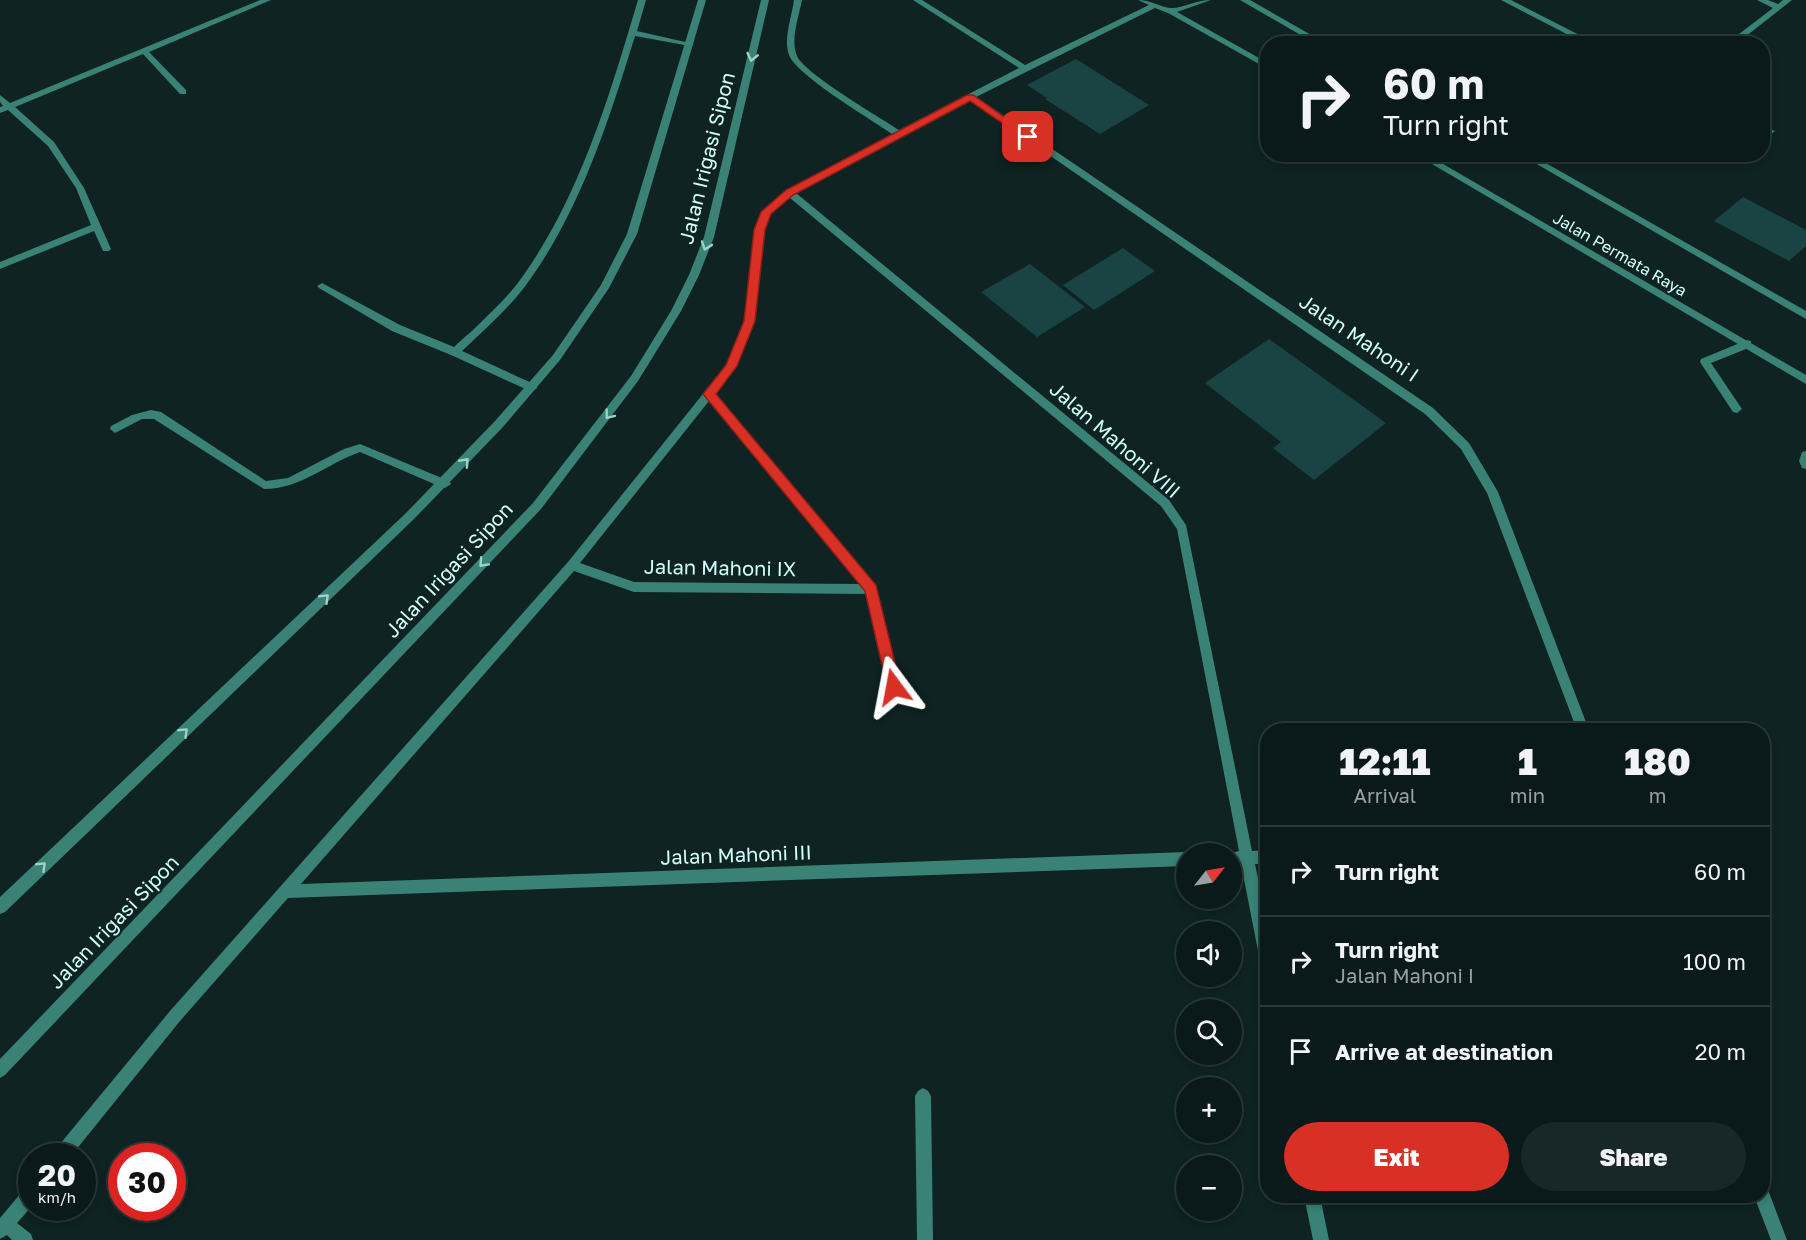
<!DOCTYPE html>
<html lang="en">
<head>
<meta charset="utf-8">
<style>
	:root { --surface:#0a1a1a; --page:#182727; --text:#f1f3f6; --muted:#99a1a2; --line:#2a3839; --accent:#d93025 }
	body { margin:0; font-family:"Golos Text",sans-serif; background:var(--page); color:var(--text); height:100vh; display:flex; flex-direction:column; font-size:22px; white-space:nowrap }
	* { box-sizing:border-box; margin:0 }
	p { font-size:20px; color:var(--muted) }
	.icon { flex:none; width:33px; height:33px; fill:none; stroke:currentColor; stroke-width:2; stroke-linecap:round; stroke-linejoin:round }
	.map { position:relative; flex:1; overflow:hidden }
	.drawer { position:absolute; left:1260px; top:723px; width:510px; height:480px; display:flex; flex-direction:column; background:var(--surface); border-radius:24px; box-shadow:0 3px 9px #0003,0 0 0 2px var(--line) }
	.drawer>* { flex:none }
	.banner { position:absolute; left:1260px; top:36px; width:510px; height:126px; border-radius:24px; box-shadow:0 3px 9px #0003,0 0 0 2px var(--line); background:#0a1a1a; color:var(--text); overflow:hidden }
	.needle { width:39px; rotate:59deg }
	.controls { position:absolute; left:1176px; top:843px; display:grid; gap:12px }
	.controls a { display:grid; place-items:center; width:66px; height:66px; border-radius:50%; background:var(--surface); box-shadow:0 3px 9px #0003,0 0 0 2px var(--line); font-size:30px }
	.speed { position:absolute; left:18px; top:1143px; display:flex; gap:12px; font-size:30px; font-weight:700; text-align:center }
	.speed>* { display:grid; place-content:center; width:78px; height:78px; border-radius:50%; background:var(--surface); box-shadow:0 3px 9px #0003,0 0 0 2px var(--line); line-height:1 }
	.speed small { font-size:15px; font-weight:400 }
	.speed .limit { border:9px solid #d22; background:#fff; color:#111 }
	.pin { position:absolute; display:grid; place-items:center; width:51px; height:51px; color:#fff; margin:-26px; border-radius:12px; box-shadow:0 3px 9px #0006 }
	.me { position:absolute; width:66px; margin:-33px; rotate:347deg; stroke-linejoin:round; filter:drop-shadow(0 0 4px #0008) }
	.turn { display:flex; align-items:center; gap:21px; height:126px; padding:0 24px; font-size:27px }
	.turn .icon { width:78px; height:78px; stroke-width:2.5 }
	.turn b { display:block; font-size:42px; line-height:51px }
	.eta { display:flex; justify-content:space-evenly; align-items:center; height:102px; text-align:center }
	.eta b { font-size:36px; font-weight:800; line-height:42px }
	.primary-button { display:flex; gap:12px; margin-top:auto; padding:12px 24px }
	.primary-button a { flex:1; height:69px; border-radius:36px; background:var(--accent); color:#fff; font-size:24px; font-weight:800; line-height:69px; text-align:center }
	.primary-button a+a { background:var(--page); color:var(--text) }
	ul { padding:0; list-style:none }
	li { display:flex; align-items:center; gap:18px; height:90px; padding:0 24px; border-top:2px solid var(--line) }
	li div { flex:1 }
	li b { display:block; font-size:22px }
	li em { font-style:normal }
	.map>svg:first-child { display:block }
	.building { fill:#1a4443 }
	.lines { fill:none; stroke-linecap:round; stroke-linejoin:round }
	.service { fill:#398275; fill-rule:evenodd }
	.minor { fill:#398275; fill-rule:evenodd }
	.tertiary { fill:#398275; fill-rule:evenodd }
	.oneway { stroke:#9bd3cb }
	.route { fill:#d93025; stroke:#8d1f18; stroke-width:1.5 }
	.labels { text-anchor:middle; stroke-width:4.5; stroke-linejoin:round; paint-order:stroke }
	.far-street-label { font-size:16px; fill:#d0fffa; stroke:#0e2322 }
	.street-label { font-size:20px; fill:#d0fffa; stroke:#0e2322 }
</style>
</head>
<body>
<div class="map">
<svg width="1806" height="1240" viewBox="0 0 1806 1240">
	<rect width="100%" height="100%" fill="#0e2322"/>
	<path class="building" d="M1076,59L1149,105L1100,134L1045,99L1047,98L1027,85Z
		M1743,197L1806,230V246L1789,261L1714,221Z
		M1123,248L1155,271L1094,310L1063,285Z
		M1030,264L1085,307L1037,337L981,292Z
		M1269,339L1386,423L1314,480L1273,448L1281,442L1205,383Z"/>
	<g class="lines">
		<path class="service" d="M322,283L400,325L459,349L460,352L459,355H451L392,331L319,288L317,286Z
			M1747,340L1751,341V347L1711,363L1742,409L1737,413L1733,412L1700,362L1701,359Z
			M1806,451V469L1802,468L1799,461L1802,452Z"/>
		<path class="minor" d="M260,0H271L149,52L186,90V94H180L143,54L15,107L54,142L84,188L111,249L109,251H103L94,231L0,269V262L91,225L76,188L48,146L8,110L0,113V107L3,106L0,102V95L10,103Z
			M638,0H646L637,31L694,44L690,46L635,36C608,123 579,215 523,289C505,312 483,331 462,351L536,385L537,388L532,392L451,355L450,352C456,344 465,337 473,330C488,315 504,301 517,284C579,201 609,97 638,0Z
			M794,0H802C799,16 790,40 797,56C804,73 879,117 899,130L1019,68L913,0H922L1025,65L1149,5L1138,0C1151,0 1162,8 1172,8C1183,8 1196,0 1211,0L1177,12L1268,63V69L1168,13L1155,8L976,97L1433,408L1469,443L1498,492L1589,730H1577L1487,493L1461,449L1425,414L969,100L838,169L796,193L1169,500L1186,525L1252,851L1268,850V864H1255L1268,927V973L1263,971L1261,966L1241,864L1232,865V854H1227L1239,851L1177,529L1161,506L790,198L771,213L765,230L754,320L736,366L715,394L875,585L900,687L898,691L894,693L890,691L888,687L866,594L634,592L574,571L301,884L1186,852L1189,854H1186V866L288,898L180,1021L71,1156H53L55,1150L170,1011L568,562L727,364L744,320L755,230L764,210L787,191L892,134C871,119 797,76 789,55C783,39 792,16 794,0ZM709,401L860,584L634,582L580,563Z
			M1240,0H1250L1327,44H1316Z
			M1501,0H1511L1597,44H1586Z
			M1757,0H1768L1778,4L1783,0H1792L1736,44H1726L1773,8Z
			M1762,125L1775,131L1771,134L1762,130Z
			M1415,154H1426L1806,375V384Z
			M1519,154H1530L1806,311V319Z
			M151,410L161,412L266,481L288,478L344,449L360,444L449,481L451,484L445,488L441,487L360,452C326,464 301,489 264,489L154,419H142L115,433L110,429L111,426L132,415Z
			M923,1088L928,1091L931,1096L933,1240H917L915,1096L918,1091Z
			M32,1185V1206L17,1223L31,1234L33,1240H12L7,1235L0,1239V1218L26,1187Z
			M1762,1188L1768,1190L1787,1240H1771L1754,1196H1762Z
			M1304,1196H1320L1329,1240H1313Z"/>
		<path class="tertiary" d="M698,0H706L637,234L609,288L560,360L503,427L414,519L5,912L0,914V897L406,513L495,421L553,355L601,285L627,234Z
			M761,0H769L714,237L699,275L681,311L638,381L541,509L5,1075L0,1078V1059L533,503L631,376L671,311L689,275L704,237Z"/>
	</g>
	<defs><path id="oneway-chevron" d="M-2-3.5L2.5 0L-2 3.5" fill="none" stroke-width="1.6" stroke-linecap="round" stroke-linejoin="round" transform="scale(1.5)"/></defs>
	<g class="oneway">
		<use href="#oneway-chevron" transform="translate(752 57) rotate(103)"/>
		<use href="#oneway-chevron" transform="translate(706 246) rotate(109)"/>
		<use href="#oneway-chevron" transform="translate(609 415) rotate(128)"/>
		<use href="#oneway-chevron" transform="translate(465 462) rotate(-48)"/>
		<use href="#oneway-chevron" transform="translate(483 563) rotate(133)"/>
		<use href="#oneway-chevron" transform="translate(325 598) rotate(-44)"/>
		<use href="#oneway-chevron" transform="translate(184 732) rotate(-44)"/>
		<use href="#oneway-chevron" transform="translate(42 866) rotate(-44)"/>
	</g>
	<path class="route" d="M967,95H973L1033,137L1025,139L970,101L793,195L771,214L765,230L755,321L737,366L716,394L876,585L901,687L899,691L894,693L889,691L887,687L865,591L703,394L726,365L744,321L754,230L761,212L786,190Z"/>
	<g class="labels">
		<g class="far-street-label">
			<text transform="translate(1620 254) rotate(30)" y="6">Jalan Permata Raya</text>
		</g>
		<g class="street-label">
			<text transform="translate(707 158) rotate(-76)" y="7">Jalan Irigasi Sipon</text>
			<text transform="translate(1359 338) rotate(34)" y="7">Jalan Mahoni I</text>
			<text transform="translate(1115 440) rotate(41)" y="7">Jalan Mahoni VIII</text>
			<text transform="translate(720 568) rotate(1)" y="7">Jalan Mahoni IX</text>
			<text transform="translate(449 570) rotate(-47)" y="7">Jalan Irigasi Sipon</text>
			<text transform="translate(736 855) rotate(-2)" y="7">Jalan Mahoni III</text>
			<text transform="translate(114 922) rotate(-46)" y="7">Jalan Irigasi Sipon</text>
		</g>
	</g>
</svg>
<div class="controls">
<a><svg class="needle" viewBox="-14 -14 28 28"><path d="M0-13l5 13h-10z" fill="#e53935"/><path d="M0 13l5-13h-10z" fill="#99a1a2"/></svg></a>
<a><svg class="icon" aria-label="sound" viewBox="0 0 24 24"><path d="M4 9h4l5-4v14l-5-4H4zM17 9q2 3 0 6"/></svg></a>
<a><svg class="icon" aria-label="search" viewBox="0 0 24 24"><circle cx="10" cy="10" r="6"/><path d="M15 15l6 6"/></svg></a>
<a>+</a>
<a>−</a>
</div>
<div class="speed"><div>20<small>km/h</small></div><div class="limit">30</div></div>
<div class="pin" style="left:1028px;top:137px;background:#d93025"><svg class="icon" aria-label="arrive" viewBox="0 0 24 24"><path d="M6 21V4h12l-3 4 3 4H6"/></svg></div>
<svg class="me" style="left:894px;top:687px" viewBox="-20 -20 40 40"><path d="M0-17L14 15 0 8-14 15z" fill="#d93025" stroke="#fff" stroke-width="4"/></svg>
<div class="banner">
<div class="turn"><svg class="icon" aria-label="right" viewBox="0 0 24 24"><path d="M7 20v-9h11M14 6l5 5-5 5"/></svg><div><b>60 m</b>Turn right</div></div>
</div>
<section class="drawer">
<div class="eta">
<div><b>12:11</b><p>Arrival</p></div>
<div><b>1</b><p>min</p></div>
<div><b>180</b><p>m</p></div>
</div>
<ul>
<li><svg class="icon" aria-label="right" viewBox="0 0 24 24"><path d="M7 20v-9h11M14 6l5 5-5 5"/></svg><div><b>Turn right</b></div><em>60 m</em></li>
<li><svg class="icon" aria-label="right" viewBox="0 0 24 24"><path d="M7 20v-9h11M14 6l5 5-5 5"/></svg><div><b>Turn right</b><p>Jalan Mahoni I</p></div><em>100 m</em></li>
<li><svg class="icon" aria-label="arrive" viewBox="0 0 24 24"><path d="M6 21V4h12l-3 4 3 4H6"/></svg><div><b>Arrive at destination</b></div><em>20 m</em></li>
</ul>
<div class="primary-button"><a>Exit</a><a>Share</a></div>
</section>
</div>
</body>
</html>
